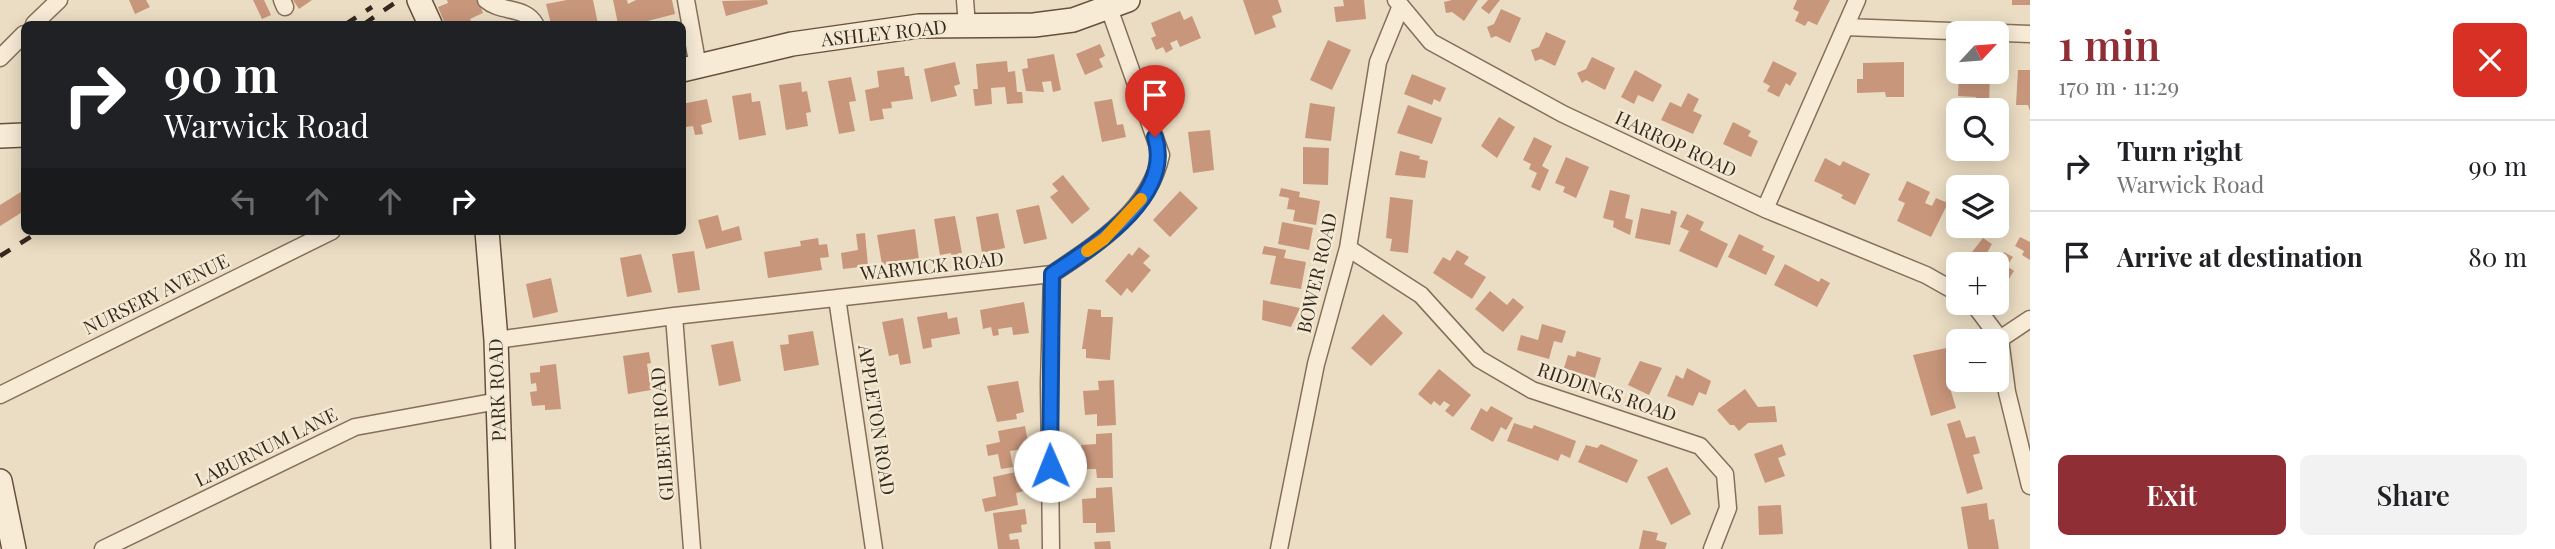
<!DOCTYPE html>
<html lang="en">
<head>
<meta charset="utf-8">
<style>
	:root { --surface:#fff; --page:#f2f2f2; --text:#202124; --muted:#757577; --line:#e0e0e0; --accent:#902e35 }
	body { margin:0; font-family:"Playfair Display",serif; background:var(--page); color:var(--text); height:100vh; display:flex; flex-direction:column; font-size:26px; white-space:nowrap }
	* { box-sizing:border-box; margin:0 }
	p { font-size:23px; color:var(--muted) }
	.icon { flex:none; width:38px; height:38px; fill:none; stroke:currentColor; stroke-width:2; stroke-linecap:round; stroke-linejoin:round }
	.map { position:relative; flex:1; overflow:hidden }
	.sheet { display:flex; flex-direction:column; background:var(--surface); width:525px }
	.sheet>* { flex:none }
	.hud { position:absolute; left:21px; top:21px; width:665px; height:214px; border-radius:10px; box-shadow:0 4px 18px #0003; background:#202124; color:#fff; overflow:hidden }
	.needle { width:46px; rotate:64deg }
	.controls { position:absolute; left:1946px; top:21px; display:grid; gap:14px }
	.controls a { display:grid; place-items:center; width:63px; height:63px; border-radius:10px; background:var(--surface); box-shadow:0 4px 18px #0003; font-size:35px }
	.pin { position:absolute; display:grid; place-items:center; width:60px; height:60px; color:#fff; margin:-72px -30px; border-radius:50% 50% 50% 0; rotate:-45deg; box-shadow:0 0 7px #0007 }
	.pin .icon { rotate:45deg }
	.me { position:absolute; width:77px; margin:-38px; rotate:359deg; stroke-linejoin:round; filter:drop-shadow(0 0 5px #0008) }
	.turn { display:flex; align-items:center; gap:24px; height:147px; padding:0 28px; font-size:32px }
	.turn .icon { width:91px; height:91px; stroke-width:2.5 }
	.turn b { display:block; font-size:49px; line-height:60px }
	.lanes { display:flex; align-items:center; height:66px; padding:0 28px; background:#0003; justify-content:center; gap:35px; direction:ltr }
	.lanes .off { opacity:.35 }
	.round { display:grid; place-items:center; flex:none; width:74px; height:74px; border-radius:10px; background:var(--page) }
	.summary { display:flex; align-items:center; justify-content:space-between; height:119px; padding:0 28px }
	h1 { font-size:42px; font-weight:600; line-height:52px; color:var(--accent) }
	.action { display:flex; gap:14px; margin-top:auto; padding:14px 28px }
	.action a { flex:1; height:80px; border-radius:10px; background:var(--accent); color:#fff; font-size:28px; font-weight:600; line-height:80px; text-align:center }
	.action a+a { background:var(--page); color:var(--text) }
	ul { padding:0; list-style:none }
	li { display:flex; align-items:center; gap:21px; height:91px; padding:0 28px; border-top:2px solid var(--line) }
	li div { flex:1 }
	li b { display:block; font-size:26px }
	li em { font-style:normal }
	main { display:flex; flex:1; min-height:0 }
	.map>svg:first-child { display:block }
	.building { fill:#c8967b }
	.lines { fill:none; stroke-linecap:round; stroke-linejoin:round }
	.street-casing { stroke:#856f5b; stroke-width:19 }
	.secondary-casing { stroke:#66503e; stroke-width:26 }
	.street { stroke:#f7ebd6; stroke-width:16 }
	.secondary { stroke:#f7ebd6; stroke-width:23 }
	.rail { stroke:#35281e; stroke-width:4.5; stroke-dasharray:12 12; stroke-linecap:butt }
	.route-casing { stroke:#114b97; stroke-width:18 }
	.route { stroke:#1a73e8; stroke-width:12 }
	.slow { stroke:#f59e0b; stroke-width:12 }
	.labels { text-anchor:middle; stroke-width:5; stroke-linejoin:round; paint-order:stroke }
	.street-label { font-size:19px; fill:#35281e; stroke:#f3e8d2 }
</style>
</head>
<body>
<main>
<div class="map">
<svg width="2030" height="549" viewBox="0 0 2030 549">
	<rect width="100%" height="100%" fill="#ebddc3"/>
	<path class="building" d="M129,0H146L150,7L135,14Z
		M253,0H264L271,15L262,19Z
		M293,0H312L299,9Z
		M447,0H478L483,13L470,19L473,24H445L438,7L448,3Z
		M567,0H593L598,24H551L546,4Z
		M613,0H627L628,4L636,0H672L675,14L636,24H618Z
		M767,0L768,4L726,16L722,1Z
		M1243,0H1278L1282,12L1272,16L1276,27L1255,35Z
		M1343,0H1364L1366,19L1336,22L1334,7L1344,6Z
		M1452,0H1478L1464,21L1452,12L1446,13L1444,2Z
		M1488,0H1500L1489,14L1481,8Z
		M1797,0H1830L1817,25L1808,21L1805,26L1795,21L1799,12L1793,9Z
		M2012,0H2030V5H2012Z
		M1501,9L1521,18L1510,43L1496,36L1491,38L1487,27L1494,24Z
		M1180,11L1184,20L1192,16L1201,38L1180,47L1177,40L1170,43L1173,49L1166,53L1163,47L1156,50L1151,38L1156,36L1151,23Z
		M1546,32L1566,41L1555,66L1541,59L1535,61L1531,50L1539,47Z
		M1328,40L1351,50L1332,90L1310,80Z
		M1100,44L1105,56L1099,59L1103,67L1085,75L1076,54Z
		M1054,54L1061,90L1053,92L1051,81L1042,82L1044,92L1026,91L1022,69L1028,68L1027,59Z
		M1592,57L1615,68L1605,90L1586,80L1582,83L1577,73L1586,69Z
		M1007,61L1008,72L1015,71L1017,92H1022L1023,103L1007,104L1005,87L991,88L992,104L975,106L973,89H978L976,64Z
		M1773,61L1797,73L1790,86L1786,83L1779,97L1767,91L1770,86L1763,82Z
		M955,62L960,84L954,86L957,96L931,102L924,69Z
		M1904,62V97H1886L1885,92L1857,93V79H1863V63Z
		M904,67L905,76H909L913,99L891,102L892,108L882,109L884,119L870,121L865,90L879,87L877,71Z
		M1635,70L1662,85L1653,102L1638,95L1634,104L1621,97Z
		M2018,70H2030V111L2028,105H2016Z
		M1959,72H1990L1989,106H1976V97L1958,96Z
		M1412,74L1446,88L1440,102L1434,99L1432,105L1404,94Z
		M851,77L856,101L849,102L855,131L839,134L828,81Z
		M801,82L802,92L807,91L811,112L806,113L808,126L786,130L779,85Z
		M751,93L752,102L760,101L766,135L739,140L732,96Z
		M1688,93L1699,99L1693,111L1702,115L1693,134L1661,120L1670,102L1681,107Z
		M707,99L712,122L701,125L703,134L695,135L693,126L686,127L682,104Z
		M1112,99L1117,125L1123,124L1126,137L1102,142L1094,102Z
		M1310,103L1335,107L1331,141L1305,138Z
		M1408,105L1442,118L1432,144L1397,133Z
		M1499,117L1515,127L1497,158L1481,146Z
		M1733,122L1751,131L1748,136L1758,141L1751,157L1723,144Z
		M1210,130L1214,170L1193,173L1188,132Z
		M1534,137L1552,146L1542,166L1549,170L1540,191L1531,187L1537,173L1529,169L1531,164L1523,160Z
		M1303,147L1329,148L1328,185L1303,184Z
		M1400,151L1420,156L1419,159L1428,161L1425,178L1395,175Z
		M1566,157L1589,167L1576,198L1563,192L1565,187L1555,183Z
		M1825,158L1840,166L1843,161L1870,174L1855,205L1841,198L1843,195L1814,181Z
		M1063,175L1090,209L1072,224L1050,197L1058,191L1052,184Z
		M1907,181L1930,192L1925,203L1932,206L1936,198L1948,203L1931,237L1897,221L1905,203L1898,200Z
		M1281,188L1300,192L1299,197L1320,201L1316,225L1293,221L1295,210L1287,209L1289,198L1279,196Z
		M24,190V211L0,226V205Z
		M1610,190L1630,195L1625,218L1633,220L1630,235L1613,227L1614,221L1603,218Z
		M1180,191L1198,208L1170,237L1153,220Z
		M1390,197L1413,200L1408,253L1390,251L1392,239L1386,238Z
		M1039,205L1047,239L1024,244L1016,210Z
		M1641,208L1670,214L1671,210L1677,212L1670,245L1635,238Z
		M998,213L1005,248L982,253L976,217Z
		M1687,214L1704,222L1700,230L1728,244L1717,268L1679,251L1689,231L1680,227Z
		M718,215L722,231L739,226L742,240L706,249L698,220Z
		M955,216L962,253H958V259L952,260L951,253L940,255L934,219Z
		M1282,222L1313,228L1309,250L1278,244Z
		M915,229L919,260L882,265L877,235Z
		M865,233L868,266L843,269L841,253L858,250L856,234Z
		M1739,234L1764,246L1762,250L1775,256L1766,275L1728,257Z
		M2020,237L2030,242V260L2022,255L2024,251L2015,246Z
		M818,238L819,245L827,244L829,257L820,258L822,270L768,278L764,252L801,246L800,241Z
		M1983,238L1992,244L1987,253L1998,260L2004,252L2013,257L2007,266L2014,271L2003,288L1997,284V264L1964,262Z
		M1264,246L1286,250L1284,258L1306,262L1301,289L1270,284L1276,256L1262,254Z
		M1139,247L1150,256L1143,263L1151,270L1132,293L1127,288L1121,296L1105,281L1129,253L1132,256Z
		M1457,250L1469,257L1464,264L1486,277L1472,299L1433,273L1443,257L1450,261Z
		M694,251L700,290L678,293L672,254Z
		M641,254L652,292L627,297L620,258Z
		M1785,264L1819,282L1821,278L1830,283L1817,307L1774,285Z
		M551,278L558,312L533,318L526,284Z
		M1490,291L1507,305L1513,298L1524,307L1503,332L1475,309Z
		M1263,300L1300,308L1291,327L1262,320Z
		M1024,302L1029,333L1013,335L1012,327L998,329L999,335L993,336L991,327L983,329L980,310Z
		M1088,309L1101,310V317H1113L1110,360L1086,358V349H1082Z
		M947,312L948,319L957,317L960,334L931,339L932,347L923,349L917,317Z
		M1383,314L1403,333L1371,366L1351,348Z
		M903,318L911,363L900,365L898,354L889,356L882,322Z
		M1542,324L1566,331L1562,343L1554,341L1549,359L1517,350L1521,335L1538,340Z
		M813,331L819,365L784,371L780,345L789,344L788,335Z
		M733,341L741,381L719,386L711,345Z
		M1951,347L1958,372L1946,375L1956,408L1931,416L1913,355Z
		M1577,351L1601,358L1595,378L1564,368L1568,355L1575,357Z
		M649,352L651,363L647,364L651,390L628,394L623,356Z
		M1640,361L1662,368L1649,395L1628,385Z
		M556,364L561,409L545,410V405L532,406L530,392L537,391L536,383L531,384L530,373L540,372V366Z
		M1687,368L1711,381L1706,395L1699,392L1693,406L1667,396L1676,375L1683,379Z
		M1439,369L1471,395L1453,417L1445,411L1450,405L1444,401L1440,406L1434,401L1431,405L1418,394Z
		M1114,380L1116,425L1097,426V414L1085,415L1083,391L1099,390L1098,381Z
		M1018,381L1024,412L1016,414L1017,419L997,422L987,386Z
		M1745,389L1758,407L1775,406L1777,422L1748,423L1739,431L1734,425H1730L1717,410Z
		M1491,406L1513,418L1506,430L1501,427L1493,442L1470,429L1481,408L1487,412Z
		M1960,420L1966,438L1975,436L1980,453L1973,455L1983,489L1967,494L1947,424Z
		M1514,423L1532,429L1534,425L1576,441L1570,458L1561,454L1558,461L1507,441Z
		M1025,426L1028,442H1023L1024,449L1010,451L1013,467L1001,469L998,454L988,456L986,445L1000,442L998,431Z
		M1112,433L1113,478H1097L1096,469H1082L1081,445L1096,444V434Z
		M1601,444L1638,460L1627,483L1578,462L1586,445L1597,448Z
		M1782,444L1786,455L1778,458L1785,476L1765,483L1754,454Z
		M1667,467L1691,514L1671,525L1647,477Z
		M1025,470L1027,483L1023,484L1024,491L1016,493L1018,505L985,512L982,499L996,496L993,477Z
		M1112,487L1115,532L1096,533V523H1083L1082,499L1096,498V488Z
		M1987,503L1989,520L1994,519L1999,549H1968L1961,507Z
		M1781,505L1783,534L1759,535L1758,506Z
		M1025,509L1027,524L1021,525L1022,532L1009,534L1010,540L1018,539L1020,549H998L993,513Z
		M1643,530L1658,533L1656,540L1667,543L1665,549H1639Z
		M1110,541L1111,549H1095L1094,542Z"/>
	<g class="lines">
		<defs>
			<path id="street" d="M282,0L285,7
				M486,0C501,13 525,6 535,24
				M686,0L698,67
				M965,0L967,26
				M1396,0L1431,42L1563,114L1765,209L1926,275L1958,293
				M34,24L59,0
				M1845,27L2030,34
				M0,58L24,34
				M1765,209L1857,0
				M1348,248L1421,295L1479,359L1532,390L1700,446L1725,474L1728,508L1712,549
				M837,298L874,549
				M1973,303L2000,339L2007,392L2030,486
				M674,316L692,549
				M2000,339L2030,319
				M496,340L674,316L1052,274C1097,244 1149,211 1161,155L1109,8
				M0,395L332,231
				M103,549L355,427L498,401
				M1051,549L1049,384L1052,274
				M1279,549L1316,364L1348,248L1378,62L1400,8"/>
			<path id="secondary" d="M419,0L430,24
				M682,70L792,44L919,26L1034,25L1073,20L1128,0
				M0,136L24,135
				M487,231L496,340L503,549
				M0,481L14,549"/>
		</defs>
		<use href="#street" class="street-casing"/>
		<use href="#secondary" class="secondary-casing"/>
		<use href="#street" class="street"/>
		<use href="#secondary" class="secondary"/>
		<path class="rail" d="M346,24L372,7
			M364,24L399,0
			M0,256L40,231"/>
	</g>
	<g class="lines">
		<defs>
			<path id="route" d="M1050,466L1052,274C1094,246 1174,197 1155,137"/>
		</defs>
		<use href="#route" class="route-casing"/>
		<use href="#route" class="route"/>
		<path class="slow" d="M1087,251L1104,239L1141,199"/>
	</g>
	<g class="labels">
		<g class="street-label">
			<text transform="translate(884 33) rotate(-6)" y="7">ASHLEY ROAD</text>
			<text transform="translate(1676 144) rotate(25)" y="7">HARROP ROAD</text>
			<text transform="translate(932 266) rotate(-6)" y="7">WARWICK ROAD</text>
			<text transform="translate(1317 273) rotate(-77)" y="7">BOWER ROAD</text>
			<text transform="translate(156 294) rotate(-26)" y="7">NURSERY AVENUE</text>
			<text transform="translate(497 390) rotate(-92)" y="7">PARK ROAD</text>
			<text transform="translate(1607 392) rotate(19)" y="7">RIDDINGS ROAD</text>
			<text transform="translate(877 420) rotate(81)" y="7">APPLETON ROAD</text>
			<text transform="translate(662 434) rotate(-94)" y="7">GILBERT ROAD</text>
			<text transform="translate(266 447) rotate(-26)" y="7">LABURNUM LANE</text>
		</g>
	</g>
</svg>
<div class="controls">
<a><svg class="needle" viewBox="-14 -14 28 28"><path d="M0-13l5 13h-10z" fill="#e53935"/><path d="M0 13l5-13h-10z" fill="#757577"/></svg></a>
<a><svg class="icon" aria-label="search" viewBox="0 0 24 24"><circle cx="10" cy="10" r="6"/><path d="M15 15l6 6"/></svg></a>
<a><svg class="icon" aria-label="layers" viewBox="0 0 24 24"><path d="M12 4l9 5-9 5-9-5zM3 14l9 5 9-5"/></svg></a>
<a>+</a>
<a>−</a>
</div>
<div class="pin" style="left:1155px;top:137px;background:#d93025"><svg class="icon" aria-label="arrive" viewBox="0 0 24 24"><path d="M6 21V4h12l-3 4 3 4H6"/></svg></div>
<svg class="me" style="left:1050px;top:466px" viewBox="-20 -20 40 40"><circle r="19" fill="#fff"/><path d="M0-13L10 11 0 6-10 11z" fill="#1a73e8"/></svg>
<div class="hud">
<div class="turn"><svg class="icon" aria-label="right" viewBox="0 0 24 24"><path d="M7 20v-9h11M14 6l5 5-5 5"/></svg><div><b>90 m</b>Warwick Road</div></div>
<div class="lanes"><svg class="icon off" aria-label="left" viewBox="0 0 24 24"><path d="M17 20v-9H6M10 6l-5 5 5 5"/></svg><svg class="icon off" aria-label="ahead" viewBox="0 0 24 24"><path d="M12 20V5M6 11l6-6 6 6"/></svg><svg class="icon off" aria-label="ahead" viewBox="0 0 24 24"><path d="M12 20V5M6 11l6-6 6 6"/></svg><svg class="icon" aria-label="right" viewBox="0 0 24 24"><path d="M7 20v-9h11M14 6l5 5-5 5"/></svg></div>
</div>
</div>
<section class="sheet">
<div class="summary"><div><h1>1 min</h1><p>170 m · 11:29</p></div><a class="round" style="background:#d93025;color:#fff"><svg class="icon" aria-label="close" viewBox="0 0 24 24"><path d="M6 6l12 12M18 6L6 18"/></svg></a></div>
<ul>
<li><svg class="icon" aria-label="right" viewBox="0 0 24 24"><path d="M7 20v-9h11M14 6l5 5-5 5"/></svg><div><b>Turn right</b><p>Warwick Road</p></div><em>90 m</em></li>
<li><svg class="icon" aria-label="arrive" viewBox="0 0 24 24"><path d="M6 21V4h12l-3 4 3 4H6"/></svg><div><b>Arrive at destination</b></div><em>80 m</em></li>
</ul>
<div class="action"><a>Exit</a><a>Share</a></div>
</section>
</main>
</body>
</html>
